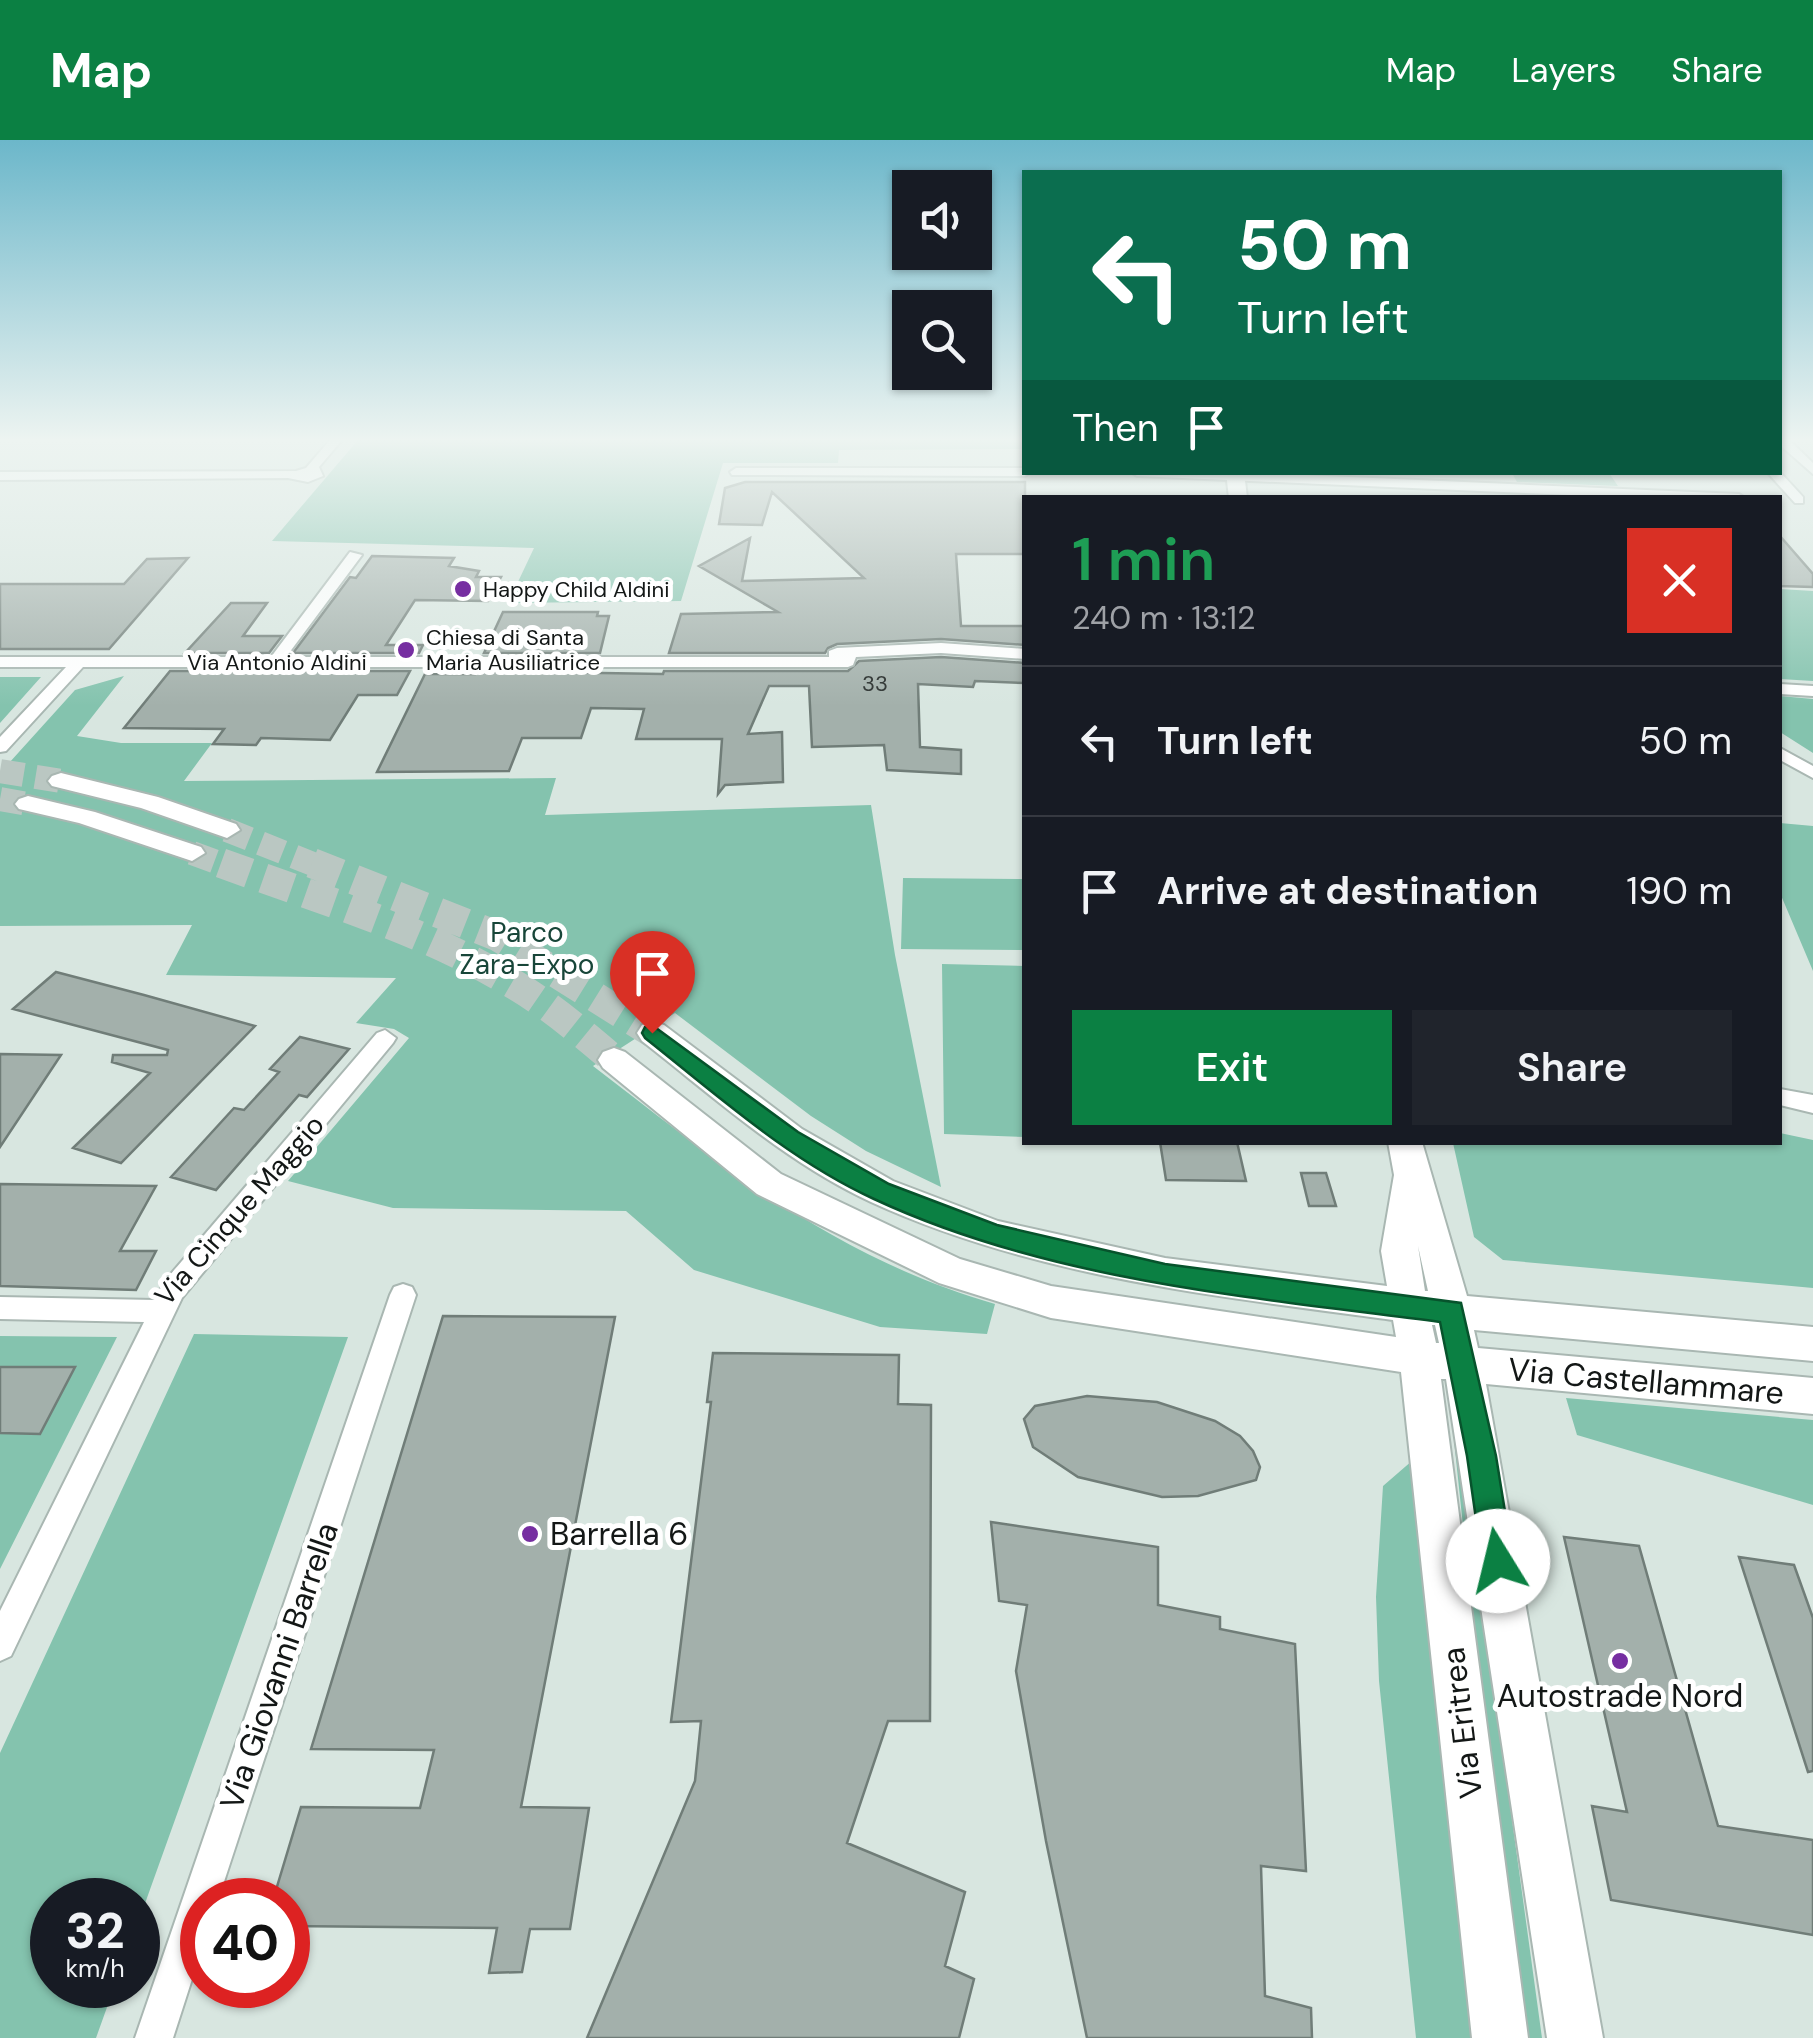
<!DOCTYPE html>
<html lang="en">
<head>
<meta charset="utf-8">
<style>
	:root { --surface:#171b24; --page:#20242c; --text:#f1f3f6; --muted:#9ea1a6; --line:#363941; --accent:#0b8043 }
	body { margin:0; font-family:"DM Sans",sans-serif; background:var(--page); color:var(--text); height:100vh; display:flex; flex-direction:column; font-size:38px; white-space:nowrap }
	* { box-sizing:border-box; margin:0 }
	p { font-size:32px; color:var(--muted) }
	.icon { flex:none; width:55px; height:55px; fill:none; stroke:currentColor; stroke-width:2; stroke-linecap:round; stroke-linejoin:round }
	.map { position:relative; flex:1; overflow:hidden }
	.details { position:absolute; left:1022px; top:355px; width:760px; height:650px; display:flex; flex-direction:column; background:var(--surface); border-radius:0px; box-shadow:0 2px 8px #0004 }
	.details>* { flex:none }
	.banner { position:absolute; left:1022px; top:30px; width:760px; height:305px; border-radius:0px; box-shadow:0 2px 8px #0004; background:#0b6e4f; color:#fff; overflow:hidden }
	.buttons { position:absolute; left:892px; top:30px; display:grid; gap:20px }
	.buttons a { display:grid; place-items:center; width:100px; height:100px; border-radius:0px; background:var(--surface); box-shadow:0 2px 8px #0004; font-size:50px }
	.speed { position:absolute; left:30px; top:1738px; display:flex; gap:20px; font-size:50px; font-weight:700; text-align:center }
	.speed>* { display:grid; place-content:center; width:130px; height:130px; border-radius:50%; background:var(--surface); box-shadow:0 2px 8px #0004; line-height:1 }
	.speed small { font-size:25px; font-weight:400 }
	.speed .limit { border:15px solid #d22; background:#fff; color:#111 }
	.pin { position:absolute; display:grid; place-items:center; width:85px; height:85px; color:#fff; margin:-102px -42px; border-radius:50% 50% 50% 0; rotate:-45deg; box-shadow:0 0 10px #0007 }
	.pin .icon { rotate:45deg }
	.me { position:absolute; width:110px; margin:-55px; rotate:351deg; stroke-linejoin:round; filter:drop-shadow(0 0 8px #0008) }
	.turn { display:flex; align-items:center; gap:35px; height:210px; padding:0 50px; font-size:45px }
	.turn .icon { width:130px; height:130px; stroke-width:2.5 }
	.turn b { display:block; font-size:70px; line-height:85px }
	.then { display:flex; align-items:center; height:95px; padding:0 50px; background:#0003; gap:20px; font-size:38px }
	.round { display:grid; place-items:center; flex:none; width:105px; height:105px; border-radius:0px; background:var(--page) }
	.head { display:flex; align-items:center; justify-content:space-between; height:170px; padding:0 50px }
	h1 { font-size:60px; font-weight:600; line-height:75px; color:#1e9e55 }
	.cta { display:flex; gap:20px; margin-top:auto; padding:20px 50px }
	.cta a { flex:1; height:115px; border-radius:0px; background:var(--accent); color:#fff; font-size:40px; font-weight:600; line-height:115px; text-align:center }
	.cta a+a { background:var(--page); color:var(--text) }
	ul { padding:0; list-style:none }
	li { display:flex; align-items:center; gap:30px; height:150px; padding:0 50px; border-top:2px solid var(--line) }
	li div { flex:1 }
	li b { display:block; font-size:38px }
	li em { font-style:normal }
	header { display:flex; align-items:center; gap:60px; box-sizing:border-box; height:140px; padding:0 50px; background:var(--accent); color:#fff }
	header strong { font-size:48px }
	nav { display:flex; gap:55px; margin-inline-start:auto; font-size:35px }
	.map>svg:first-child { display:block }
	.green { fill:#84c3ae }
	.building { fill:#a3b0ab; stroke:#707d78; stroke-width:2.5 }
	.lines { fill:none; stroke-linecap:round; stroke-linejoin:round }
	.secondary-tunnel-far1 { stroke:#bac7c2; stroke-width:24; stroke-dasharray:24 12; stroke-linecap:butt }
	.secondary-tunnel { stroke:#bac7c2; stroke-width:30; stroke-dasharray:30 15; stroke-linecap:butt }
	.street-casing { stroke:#a9b7b2; stroke-width:4 }
	.secondary-casing { stroke:#a9b7b2; stroke-width:4 }
	.street { fill:#fff; fill-rule:evenodd }
	.secondary { fill:#fff; fill-rule:evenodd }
	.route { fill:#0b8043; stroke:#07532c; stroke-width:2.5 }
	.poi-dot { fill:#762ea1; stroke:#fff; stroke-width:4 }
	.labels { text-anchor:middle; stroke-width:10; stroke-linejoin:round; paint-order:stroke }
	.far-poi-label { font-size:22px; fill:#131716; stroke:#fff; text-anchor:start }
	.far-street-label { font-size:22px; fill:#131716; stroke:#fff }
	.number-label { font-size:22px; fill:#373d3b }
	.park-label { font-size:28px; fill:#184639; stroke:#fff }
	.street-label { font-size:28px; fill:#131716; stroke:#fff }
	.near-street-label { font-size:32px; fill:#131716; stroke:#fff }
	.near-poi-label { font-size:32px; fill:#131716; stroke:#fff; text-anchor:start }
</style>
</head>
<body>
<header>
<strong>Map</strong>
<nav><a>Map</a><a>Layers</a><a>Share</a></nav>
</header>
<div class="map">
<svg width="1813" height="1898" viewBox="0 0 1813 1898">
	<rect width="100%" height="100%" fill="#d8e6e0"/>
	<path class="green" d="M358,300H1025V309L839,310L838,323H723L681,461L508,463L534,408L272,401Z
		M1512,333H1609L1618,346L1517,342Z
		M1780,449L1813,451V541L1780,539Z
		M124,536L77,596L121,603H212L184,641L556,638L545,675L871,665L895,815L941,1047L866,1011L811,976L675,873L593,926C722,1025 835,1118 995,1164L987,1194L880,1187L694,1130L626,1071L393,1068L288,1041L409,898L394,889L356,883L396,838L166,835L192,785L0,786V633L75,550Z
		M0,537H41L0,583Z
		M1780,556L1813,559V613L1780,592Z
		M1780,683L1813,686V831L1780,753Z
		M903,738L1025,739V810L901,809Z
		M942,824L1025,826V997L944,994Z
		M1780,993L1813,1000V1148L1503,1120L1474,1097L1453,1003L1780,1002Z
		M194,1194L348,1197L138,1783V1760H52V1845H115L96,1898H0V1613Z
		M0,1196L117,1197L0,1429V1293H40L73,1227H0Z
		M1566,1258L1813,1280V1365L1577,1295Z
		M1454,1300L1460,1301L1542,1898H1525L1503,1769Z
		M1413,1320L1489,1898H1416L1379,1541L1376,1457L1383,1346Z"/>
	<path class="building" d="M745,342H1025V414H956L961,486H1025V505L941,499L837,504L828,508L825,513H669L681,474L778,472L699,426L750,398L742,441L864,438L772,352L762,385L719,384L725,348Z
		M1780,396L1813,434V447L1780,446Z
		M372,416L454,418L449,426L479,431L476,437H501L488,461L415,460L386,505H423L419,513H293L350,437L356,438Z
		M188,418L109,509H0V444H124L147,419Z
		M231,463H267L243,496H282L269,513H185Z
		M503,472H598L597,476H609L600,513H484Z
		M941,517L1025,523V543L975,541L973,547L918,544L920,607L961,610V634L887,630L884,605L812,607L809,546H769L748,594L782,592L783,642L725,645L718,654L722,599H636L644,569L591,568L581,598H522L509,631L377,632L425,534H475L476,531L663,534L664,531H848L859,521Z
		M170,531H410L397,555H358L330,600L261,598L256,605L213,604L224,589L124,588Z
		M56,832L144,855L255,886L121,1023L73,1008L150,933L112,922L113,915H167L168,910L13,869Z
		M300,897L349,909L307,957L299,955L216,1050L171,1037L234,968L244,970L279,932L270,929Z
		M0,914L61,915L0,1007Z
		M1160,1002H1237L1246,1041L1166,1040Z
		M1301,1033H1326L1336,1066H1309Z
		M0,1044L156,1046L120,1111H156L136,1150L0,1146Z
		M443,1176L615,1177L521,1667L589,1668L570,1789H530L522,1832L489,1833L497,1788L288,1786V1760H273L301,1667L420,1668L434,1610L311,1609Z
		M713,1213L899,1215L898,1264L931,1265L930,1581H888L847,1703L965,1752L945,1826L974,1839L959,1898H587L695,1641L701,1581L671,1582L711,1262H707Z
		M0,1227H75L40,1294L0,1293Z
		M1087,1256L1157,1262L1215,1281L1240,1296L1253,1311L1260,1327L1256,1340L1198,1356L1162,1357L1078,1337L1033,1307L1024,1279L1035,1266Z
		M991,1382L1158,1407V1465L1220,1477V1489L1295,1504L1306,1731L1261,1726L1265,1856L1311,1868L1312,1898H1087L1046,1701L1016,1531L1027,1465L999,1461Z
		M1564,1397L1639,1406L1718,1686L1813,1700V1795L1611,1760L1592,1666L1627,1672Z
		M1739,1417L1794,1425L1813,1478V1631L1808,1632Z"/>
	<g class="lines">
		<path class="secondary-tunnel-far1" d="M0,631L61,641
			M0,659L28,664
			M227,690L318,726
			M192,713L227,726"/>
		<path class="secondary-tunnel" d="M221,723C319,759 420,788 510,842C548,864 581,892 614,920
			M312,723L497,796L653,893"/>
		<defs>
			<path id="street" d="M330,300H342L319,327L323,336L308,342L288,338L0,340V332L296,331L306,328Z
				M1780,300H1789L1813,323V334L1780,305Z
				M736,328H1025V332H1031L1025,336L732,335L730,332Z
				M1131,332H1233L1739,354L1745,358H1641L1137,336Z
				M1767,332H1780L1803,357V363H1795Z
				M350,412L362,415L286,517H829V511L837,508L941,503L1025,509V519L941,513L856,517L853,525L848,527H83L6,611L0,612V597L66,527H0V517H271Z
				M1780,544L1813,546V556L1780,554Z
				M1780,608L1813,626V638L1780,620Z
				M385,890L396,898L393,903L182,1158L11,1516L0,1521V1471L144,1182L0,1179V1157L155,1160L164,1142L377,893Z
				M1780,949L1813,955V973L1780,965Z
				M403,1144L412,1147L416,1155L218,1760H202V1808L173,1898H135L390,1155L394,1147Z"/>
			<path id="secondary" d="M1226,332H1244L1247,358H1229Z
				M61,633L158,657L236,684L240,690L227,698L141,668L52,646L48,641L52,636Z
				M28,656L95,672L201,707L205,713L192,721L79,683L19,669L15,664L19,659Z
				M653,882L664,885L802,989L893,1041L998,1081L1165,1118L1387,1146L1381,1111L1394,1035L1388,1002H1422L1467,1156L1813,1187V1221L1474,1190L1478,1208L1813,1238V1274L1486,1244L1603,1898H1547L1446,1239H1441L1528,1898H1472L1401,1232L1051,1178L939,1143L757,1054L603,928L598,920L603,912L614,908L625,912L781,1034L960,1119L1051,1146L1396,1197L1393,1180C1215,1156 1035,1137 871,1062C786,1023 714,957 642,901L637,893L642,885ZM1418,1106L1428,1151H1425ZM1432,1185H1435L1439,1203H1436Z"/>
		</defs>
		<use href="#street" class="street-casing"/>
		<use href="#secondary" class="secondary-casing"/>
		<use href="#street" class="street"/>
		<use href="#secondary" class="secondary"/>
	</g>
	<linearGradient id="sky" x2="0" y2="1"><stop stop-color="#6cb7ca"/><stop offset="0.53" stop-color="#edf4f1"/><stop offset="1" stop-color="#edf4f1" stop-opacity="0"/></linearGradient>
	<rect width="1813" height="566" fill="url(#sky)"/>
	<path class="route" d="M652,885L798,992L889,1044L997,1085L1165,1124L1461,1163L1496,1316L1513,1421L1508,1432L1498,1436L1487,1432L1482,1421L1467,1316L1440,1182C1250,1157 1050,1141 874,1059C789,1020 717,955 645,898L642,893L645,887Z"/>
	<g class="poi-dot">
		<circle cx="463" cy="449" r="10"/>
		<circle cx="406" cy="510" r="10"/>
		<circle cx="530" cy="1394" r="10"/>
		<circle cx="1620" cy="1521" r="10"/>
	</g>
	<g class="labels">
		<g class="far-poi-label">
			<text x="483" y="457">Happy Child Aldini</text>
			<text x="426" y="505">Chiesa di Santa<tspan x="426" dy="25">Maria Ausiliatrice</tspan></text>
		</g>
		<g class="far-street-label">
			<text x="277" y="530">Via Antonio Aldini</text>
		</g>
		<g class="number-label">
			<text x="875" y="551">33</text>
		</g>
		<g class="park-label">
			<text x="527" y="802">Parco<tspan x="527" dy="32">Zara-Expo</tspan></text>
		</g>
		<g class="street-label">
			<text transform="translate(239 1070) rotate(-49)" y="10">Via Cinque Maggio</text>
		</g>
		<g class="near-street-label">
			<text transform="translate(1646 1241) rotate(5)" y="11">Via Castellammare</text>
			<text transform="translate(279 1526) rotate(-71)" y="11">Via Giovanni Barrella</text>
			<text transform="translate(1462 1583) rotate(-97)" y="11">Via Eritrea</text>
		</g>
		<g class="near-poi-label">
			<text x="550" y="1405">Barrella 6</text>
			<text x="1620" y="1567" text-anchor="middle">Autostrade Nord</text>
		</g>
	</g>
</svg>
<div class="buttons">
<a><svg class="icon" aria-label="sound" viewBox="0 0 24 24"><path d="M4 9h4l5-4v14l-5-4H4zM17 9q2 3 0 6"/></svg></a>
<a><svg class="icon" aria-label="search" viewBox="0 0 24 24"><circle cx="10" cy="10" r="6"/><path d="M15 15l6 6"/></svg></a>
</div>
<div class="speed"><div>32<small>km/h</small></div><div class="limit">40</div></div>
<div class="pin" style="left:652px;top:893px;background:#d93025"><svg class="icon" aria-label="arrive" viewBox="0 0 24 24"><path d="M6 21V4h12l-3 4 3 4H6"/></svg></div>
<svg class="me" style="left:1498px;top:1421px" viewBox="-20 -20 40 40"><circle r="19" fill="#fff"/><path d="M0-13L10 11 0 6-10 11z" fill="#0b8043"/></svg>
<div class="banner">
<div class="turn"><svg class="icon" aria-label="left" viewBox="0 0 24 24"><path d="M17 20v-9H6M10 6l-5 5 5 5"/></svg><div><b>50 m</b>Turn left</div></div>
<div class="then">Then<svg class="icon" aria-label="arrive" viewBox="0 0 24 24"><path d="M6 21V4h12l-3 4 3 4H6"/></svg></div>
</div>
<section class="details">
<div class="head"><div><h1>1 min</h1><p>240 m · 13:12</p></div><a class="round" style="background:#d93025;color:#fff"><svg class="icon" aria-label="close" viewBox="0 0 24 24"><path d="M6 6l12 12M18 6L6 18"/></svg></a></div>
<ul>
<li><svg class="icon" aria-label="left" viewBox="0 0 24 24"><path d="M17 20v-9H6M10 6l-5 5 5 5"/></svg><div><b>Turn left</b></div><em>50 m</em></li>
<li><svg class="icon" aria-label="arrive" viewBox="0 0 24 24"><path d="M6 21V4h12l-3 4 3 4H6"/></svg><div><b>Arrive at destination</b></div><em>190 m</em></li>
</ul>
<div class="cta"><a>Exit</a><a>Share</a></div>
</section>
</div>
</body>
</html>
